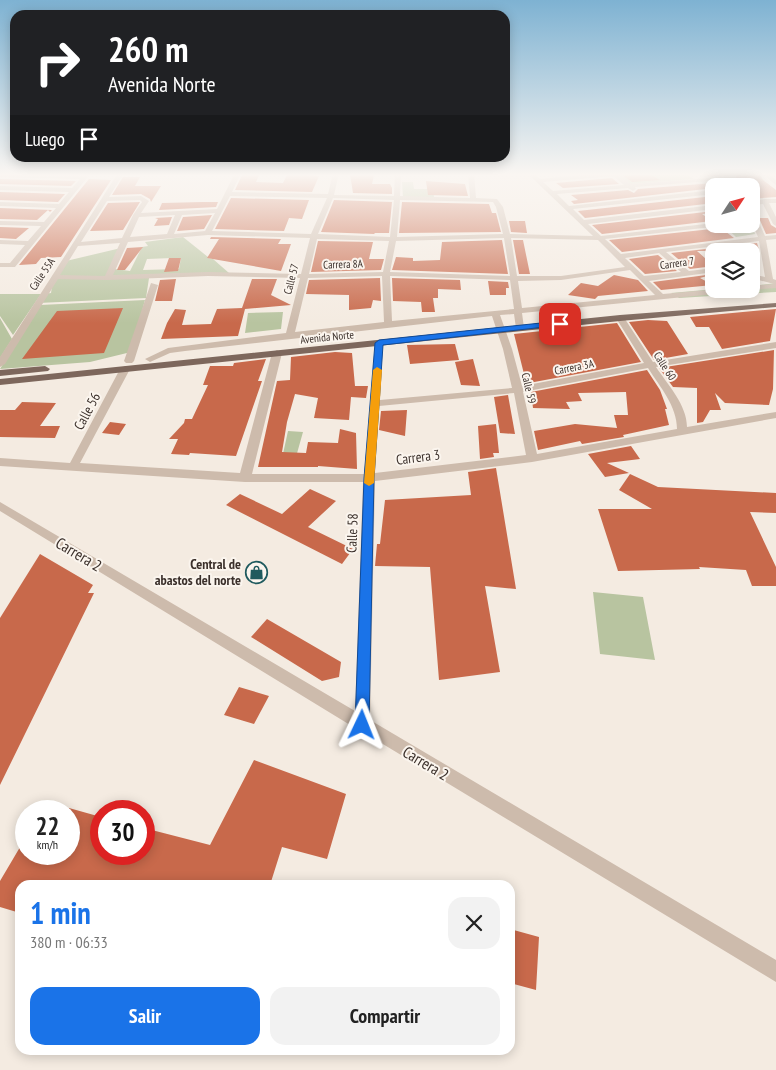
<!DOCTYPE html>
<html lang="es">
<head>
<meta charset="utf-8">
<style>
	:root { --surface:#fff; --page:#f2f2f2; --text:#222; --muted:#767676; --accent:#1a73e8 }
	body { margin:0; font-family:"PT Sans Narrow",sans-serif; background:var(--page); color:var(--text); height:100vh; display:flex; flex-direction:column; font-size:19px; white-space:nowrap }
	* { box-sizing:border-box; margin:0 }
	p { font-size:16px; color:var(--muted) }
	.icon { flex:none; width:28px; height:28px; fill:none; stroke:currentColor; stroke-width:2; stroke-linecap:round; stroke-linejoin:round }
	.map { position:relative; flex:1; overflow:hidden }
	.drawer { position:absolute; left:15px; top:880px; width:500px; height:175px; display:flex; flex-direction:column; background:var(--surface); border-radius:15px; box-shadow:0 2px 12px #0003 }
	.drawer>* { flex:none }
	.hud { position:absolute; left:10px; top:10px; width:500px; height:152px; border-radius:15px; box-shadow:0 2px 12px #0003; background:#202124; color:#fff; overflow:hidden }
	.needle { width:32px; rotate:54deg }
	.tools { position:absolute; left:705px; top:178px; display:grid; gap:10px }
	.tools a { display:grid; place-items:center; width:55px; height:55px; border-radius:10px; background:var(--surface); box-shadow:0 2px 12px #0003; font-size:25px }
	.speed { position:absolute; left:15px; top:800px; display:flex; gap:10px; font-size:25px; font-weight:700; text-align:center }
	.speed>* { display:grid; place-content:center; width:65px; height:65px; border-radius:50%; background:var(--surface); box-shadow:0 2px 12px #0003; line-height:1 }
	.speed small { font-size:12px; font-weight:400 }
	.speed .limit { border:8px solid #d22; background:#fff; color:#111 }
	.pin { position:absolute; display:grid; place-items:center; width:42px; height:42px; color:#fff; margin:-21px; border-radius:10px; box-shadow:0 2px 8px #0006 }
	.me { position:absolute; width:55px; margin:-28px; rotate:2deg; stroke-linejoin:round; filter:drop-shadow(0 0 4px #0008) }
	.turn { display:flex; align-items:center; gap:18px; height:105px; padding:0 15px; font-size:22px }
	.turn .icon { width:65px; height:65px; stroke-width:2.5 }
	.turn b { display:block; font-size:35px; line-height:42px }
	.then { display:flex; align-items:center; height:48px; padding:0 15px; background:#0003; gap:10px; font-size:19px }
	.round { display:grid; place-items:center; flex:none; width:52px; height:52px; border-radius:15px; background:var(--page) }
	.summary { display:flex; align-items:center; justify-content:space-between; height:85px; padding:0 15px }
	h1 { font-size:30px; font-weight:600; line-height:38px; color:var(--accent) }
	.button { display:flex; gap:10px; margin-top:auto; padding:10px 15px }
	.button a { flex:1; height:58px; border-radius:15px; background:var(--accent); color:#fff; font-size:20px; font-weight:600; line-height:58px; text-align:center }
	.button a+a { background:var(--page); color:var(--text) }
	.map>svg:first-child { display:block }
	.green { fill:#b8c4a0; fill-rule:evenodd }
	.building { fill:#c8694b }
	.lines { fill:none; stroke-linecap:round; stroke-linejoin:round }
	.minor { fill:#cdbbac; fill-rule:evenodd }
	.major { fill:#7d675c; fill-rule:evenodd }
	.route { fill:#1a73e8; stroke:#114b97 }
	.slow { fill:#f59e0b }
	.labels { text-anchor:middle; stroke-width:4; stroke-linejoin:round; paint-order:stroke }
	.far-street-label { font-size:11px; fill:#3b302b; stroke:#fbf5ee }
	.street-label { font-size:14px; fill:#3b302b; stroke:#fbf5ee }
	.poi-label { font-size:14px; font-weight:bold; fill:#3b302b; stroke:#fbf5ee; text-anchor:end }
	.near-street-label { font-size:16px; fill:#3b302b; stroke:#fbf5ee }
</style>
</head>
<body>
<div class="map">
<svg width="776" height="1070" viewBox="0 0 776 1070">
	<rect width="100%" height="100%" fill="#f4ebe1"/>
	<path class="green" d="M633,173H684L694,179L631,184L618,175Z
		M402,182H413L414,189H433L434,197H403Z
		M739,224H751L755,234L736,237L724,226Z
		M183,237L208,257V258L213,259L229,273L149,278L146,298L38,303L44,294L51,293L53,280L66,261L121,248L115,269L130,271L142,247L148,246L145,242ZM172,258H181L179,269L143,270L147,259Z
		M776,283V292L679,298L671,293L715,289H751V286Z
		M0,294H41L13,335L0,316Z
		M145,300L131,352L90,362L0,369L40,305Z
		M283,312L281,329L245,333L248,313Z
		M0,318L12,339L0,358Z
		M288,431L303,432L294,464L281,463Z
		M593,592L643,597L655,660L600,654Z"/>
	<path class="building" d="M243,173H260L256,182L283,183L288,173L319,176L312,192L235,190Z
		M703,173H759L763,180L776,190V197L751,199V186H743L740,184L724,186L717,182L734,181L737,175L708,176Z
		M350,174L374,175L372,184H390L392,188V194L353,193Z
		M643,175H651L660,180L632,182L624,176Z
		M123,177H140L135,186H161L151,202L150,199L141,194L112,195Z
		M612,178L619,184L563,188L556,183Z
		M0,179L76,181L71,186L0,184Z
		M89,179L111,180L61,257L41,258L36,264L19,265Z
		M426,181L465,184L468,196L428,195Z
		M714,183V188L574,204L571,201L578,200L571,195L628,190L634,193L638,189Z
		M0,192L65,194L58,202L0,200Z
		M714,196V203L585,218L578,211Z
		M231,198L309,200L302,219L289,218L284,231L215,229Z
		M334,200L392,202L389,233H375L374,234L321,232Z
		M140,202L123,230L90,231L108,203Z
		M202,202H218L216,207L159,210L162,203Z
		M402,202L489,204L492,213H496L501,232L399,233Z
		M0,208L52,210L50,212L48,210L37,220L0,219Z
		M714,211V213L702,214L712,221L602,234L592,225Z
		M212,215L204,229L177,231L183,217Z
		M172,217L169,225L154,226L158,219L155,218Z
		M759,218H768L771,225L776,228V233L766,234Z
		M509,221H525L527,233L511,232Z
		M0,227L29,228L16,239L0,238Z
		M721,228L734,238L622,252L609,240Z
		M211,237L281,239L278,244H291L281,271L207,258L219,239H210Z
		M502,240L508,274L392,270L396,257L413,258V261L440,260L442,242Z
		M513,240H523L530,274H519Z
		M318,241L373,242L369,259H384L381,270L311,272Z
		M757,243L759,250L750,251H697L714,266L690,269L671,253Z
		M143,247L125,270H117L127,248Z
		M658,255L677,271L645,274L629,259Z
		M169,258H181L178,271L164,272Z
		M714,274L700,278L713,285L661,290L653,282Z
		M614,275L638,280L648,291L598,296L595,299L568,295L581,283L598,286Z
		M380,278L381,301L373,300L371,308L349,310V295L306,294L309,280Z
		M392,278L460,280L461,290L438,289V298H433L435,312H422L421,302L393,301Z
		M176,279L172,301H155L160,280Z
		M252,279H277L271,295L291,305L245,309L238,336L161,339L167,323L175,309L186,310L182,325L211,324L217,309L242,308Z
		M488,281L508,282L509,288H506V295H490Z
		M123,308L104,353L22,359L57,311Z
		M776,309L770,341L722,349L709,327H696L690,317Z
		M648,320L667,321L688,354L654,360L629,322Z
		M617,323L641,362L529,383V378H525L514,334Z
		M455,344L459,360L410,364L407,345Z
		M774,350L773,389L769,405L725,403L715,393L721,410H710L703,422L697,423V388L673,387L659,368Z
		M335,352L352,353L355,386H368L366,398L351,397L349,420L314,418L318,398L295,394L287,422L282,452L306,453L308,442L338,443L340,429L356,433L357,469L318,466V467H258L277,381L290,380L291,357Z
		M266,359L258,381H262L236,456L190,453L189,455L171,454L178,439H169L184,423L185,419H192L208,385H203L210,366H233L234,363Z
		M473,359L480,386L461,385L455,362Z
		M647,370L660,390L667,409H665L669,425L623,435L624,437L582,444L580,441L538,450L534,431L575,424L617,428L614,415H628L626,392L578,393L582,401L566,402L570,409L533,408L531,392Z
		M508,395L515,434L500,433L494,397Z
		M22,402L56,403L40,426H60L55,438L0,437V410H15Z
		M407,410L405,436L379,430L381,411Z
		M110,422L126,424L119,435L102,433Z
		M496,424L499,453H493L494,457L480,459L478,426Z
		M631,446L640,459L607,463L629,473L605,477L588,454Z
		M496,468L516,589L485,586L500,672L439,680L430,567L375,566L377,544H380L385,500L471,495L468,472Z
		M630,474L658,487L776,493V513L750,512L776,567V586H752L746,570L699,567L700,569L618,571L598,509H652L619,490Z
		M310,489L336,501L308,527L353,549L342,564L226,505L240,494L282,514Z
		M40,554L93,585L88,593H94L0,785V618Z
		M267,619L341,662L339,677L322,681L251,637Z
		M239,687L269,696L254,724L224,715Z
		M254,760L346,794L327,859L282,847L270,885H20V913L0,907V881L26,837V854H69V808L101,817V854H144V828L210,845Z
		M510,929L539,937L536,990L510,983Z"/>
	<g class="lines">
		<path class="minor" d="M0,173L83,175L91,173L15,267H0V263H10L25,245L0,244V240L28,241L41,226L0,225V221L44,222L56,208L0,206V202L59,204L69,192L0,190V186L72,188L80,179L0,177Z
			M118,173H124L109,197L141,196L149,201L141,213L217,209L235,173H241L232,192L328,194L333,173H339L334,195L394,196L395,173H401L400,196L470,198L468,173H474L476,198L497,199L503,207L510,234L593,236L527,173H534L540,179L600,173H625L620,175L631,184L736,176L734,179L635,187L636,189L633,191L628,188L557,194L569,206L714,190V194L573,209L584,220L714,205V209L588,224L601,236L714,223L724,224L721,226L605,239L621,254L758,237L751,220V209L753,210L765,236L776,235V239L766,240L773,279L776,280V288L751,290L748,289H751V286L774,284L751,278V274L765,277L759,241L666,252L689,271L714,268V272L649,281L663,294L720,289H746L745,291L522,313L524,328L520,331L516,328L514,314L500,315L512,349L522,386L644,363L616,318L620,315L623,316L653,362L776,342V348L656,367C668,385 687,405 687,427L776,412V418L532,462L375,481L370,720L776,960V982L363,732L356,730L355,728L0,511V502L355,711L363,482H245L0,466V458L70,463L120,369L125,366L130,369L80,463L240,473L272,353L277,350L282,353L252,474H364L376,341L379,340L383,343L380,400L512,388L503,349L492,316L185,351L170,353L150,362L145,359L168,348L286,333L300,278L208,276L108,280L58,279L5,364L0,367V357ZM613,176L624,185L553,191L543,182ZM230,196L327,198L311,234L212,231ZM333,198L394,200L390,237L318,234ZM140,200L142,202L133,215L122,238L81,242L107,201ZM400,200L493,202L496,207L503,234L397,237ZM215,213L205,231L174,234L182,215ZM175,215L167,234L130,237L139,217ZM208,235L310,238L301,274L208,272L113,275L128,242ZM504,238L510,276L390,272L396,241ZM511,238L598,240L625,267L561,276H517ZM317,239L389,241L383,272L309,274ZM120,243L105,276L60,275L78,246ZM659,253L681,272L644,276L625,258ZM630,270L655,295L522,308L518,281L561,280ZM382,276L384,322L295,332L308,278ZM390,276L510,280L514,309L392,321ZM648,368C660,387 677,406 677,429L537,454L523,392ZM514,393L526,455L375,473L379,406Z
			M761,173H768L776,180V185Z
			M765,199H776V203H769L776,217V226L773,224L763,204L751,205V201Z
			M151,283L158,285L134,361L132,363H126L124,361Z"/>
		<path class="major" d="M776,303V307L620,321L0,385V379L620,315Z
			M45,366L50,369L48,371L0,376V370Z"/>
	</g>
	<linearGradient id="sky" x2="0" y2="1"><stop stop-color="#7eb2d2"/><stop offset="0.54" stop-color="#faf6f2"/><stop offset="1" stop-color="#faf6f2" stop-opacity="0"/></linearGradient>
	<rect width="776" height="323" fill="url(#sky)"/>
	<path class="route" d="M560,321L564,324L563,325L383,345L374,478L369,725L367,730L362,732L357,730L355,725L364,478L375,343L379,340Z"/>
	<path class="slow" d="M377,367L382,370L374,483L369,486L364,483L373,370Z"/>
	<defs>
		<symbol id="shop-ring" viewBox="-11 -11 22 22"><circle r="9.5" fill="#fbf5ee" stroke="#1f5a5e" stroke-width="1.5"/><path d="M-5-2.5h2.3a2.7 3.5 0 0 1 5.4 0H5L5.5 6h-11ZM-1.5-2.5h3a1.5 2.3 0 0 0-3 0Z" fill="#1f5a5e"/></symbol>
	</defs>
	<g fill-rule="evenodd">
		<use href="#shop-ring" x="244" y="560" width="25" height="25"/>
	</g>
	<g class="labels">
		<g class="far-street-label">
			<text transform="translate(677 263) rotate(-8)" y="4">Carrera 7</text>
			<text transform="translate(343 264) rotate(-2)" y="4">Carrera 8A</text>
			<text transform="translate(42 274) rotate(-56)" y="4">Calle 55A</text>
			<text transform="translate(291 279) rotate(-76)" y="4">Calle 57</text>
			<text transform="translate(327 337) rotate(-6)" y="4">Avenida Norte</text>
			<text transform="translate(665 366) rotate(57)" y="4">Calle 60</text>
			<text transform="translate(574 367) rotate(-11)" y="4">Carrera 3A</text>
			<text transform="translate(529 388) rotate(77)" y="4">Calle 59</text>
		</g>
		<g class="street-label">
			<text transform="translate(87 411) rotate(-62)" y="5">Calle 56</text>
			<text transform="translate(418 457) rotate(-7)" y="5">Carrera 3</text>
			<text transform="translate(352 533) rotate(-88)" y="5">Calle 58</text>
		</g>
		<g class="poi-label">
			<text x="241" y="569">Central de<tspan x="241" dy="16">abastos del norte</tspan></text>
		</g>
		<g class="near-street-label">
			<text transform="translate(79 554) rotate(31)" y="6">Carrera 2</text>
			<text transform="translate(426 763) rotate(31)" y="6">Carrera 2</text>
		</g>
	</g>
</svg>
<div class="tools">
<a><svg class="needle" viewBox="-14 -14 28 28"><path d="M0-13l5 13h-10z" fill="#e53935"/><path d="M0 13l5-13h-10z" fill="#767676"/></svg></a>
<a><svg class="icon" aria-label="layers" viewBox="0 0 24 24"><path d="M12 4l9 5-9 5-9-5zM3 14l9 5 9-5"/></svg></a>
</div>
<div class="speed"><div>22<small>km/h</small></div><div class="limit">30</div></div>
<div class="pin" style="left:560px;top:324px;background:#d93025"><svg class="icon" aria-label="arrive" viewBox="0 0 24 24"><path d="M6 21V4h12l-3 4 3 4H6"/></svg></div>
<svg class="me" style="left:362px;top:725px" viewBox="-20 -20 40 40"><path d="M0-17L14 15 0 8-14 15z" fill="#1a73e8" stroke="#fff" stroke-width="4"/></svg>
<div class="hud">
<div class="turn"><svg class="icon" aria-label="right" viewBox="0 0 24 24"><path d="M7 20v-9h11M14 6l5 5-5 5"/></svg><div><b>260 m</b>Avenida Norte</div></div>
<div class="then">Luego<svg class="icon" aria-label="arrive" viewBox="0 0 24 24"><path d="M6 21V4h12l-3 4 3 4H6"/></svg></div>
</div>
<section class="drawer">
<div class="summary"><div><h1>1 min</h1><p>380 m · 06:33</p></div><a class="round"><svg class="icon" aria-label="close" viewBox="0 0 24 24"><path d="M6 6l12 12M18 6L6 18"/></svg></a></div>
<div class="button"><a>Salir</a><a>Compartir</a></div>
</section>
</div>
</body>
</html>
